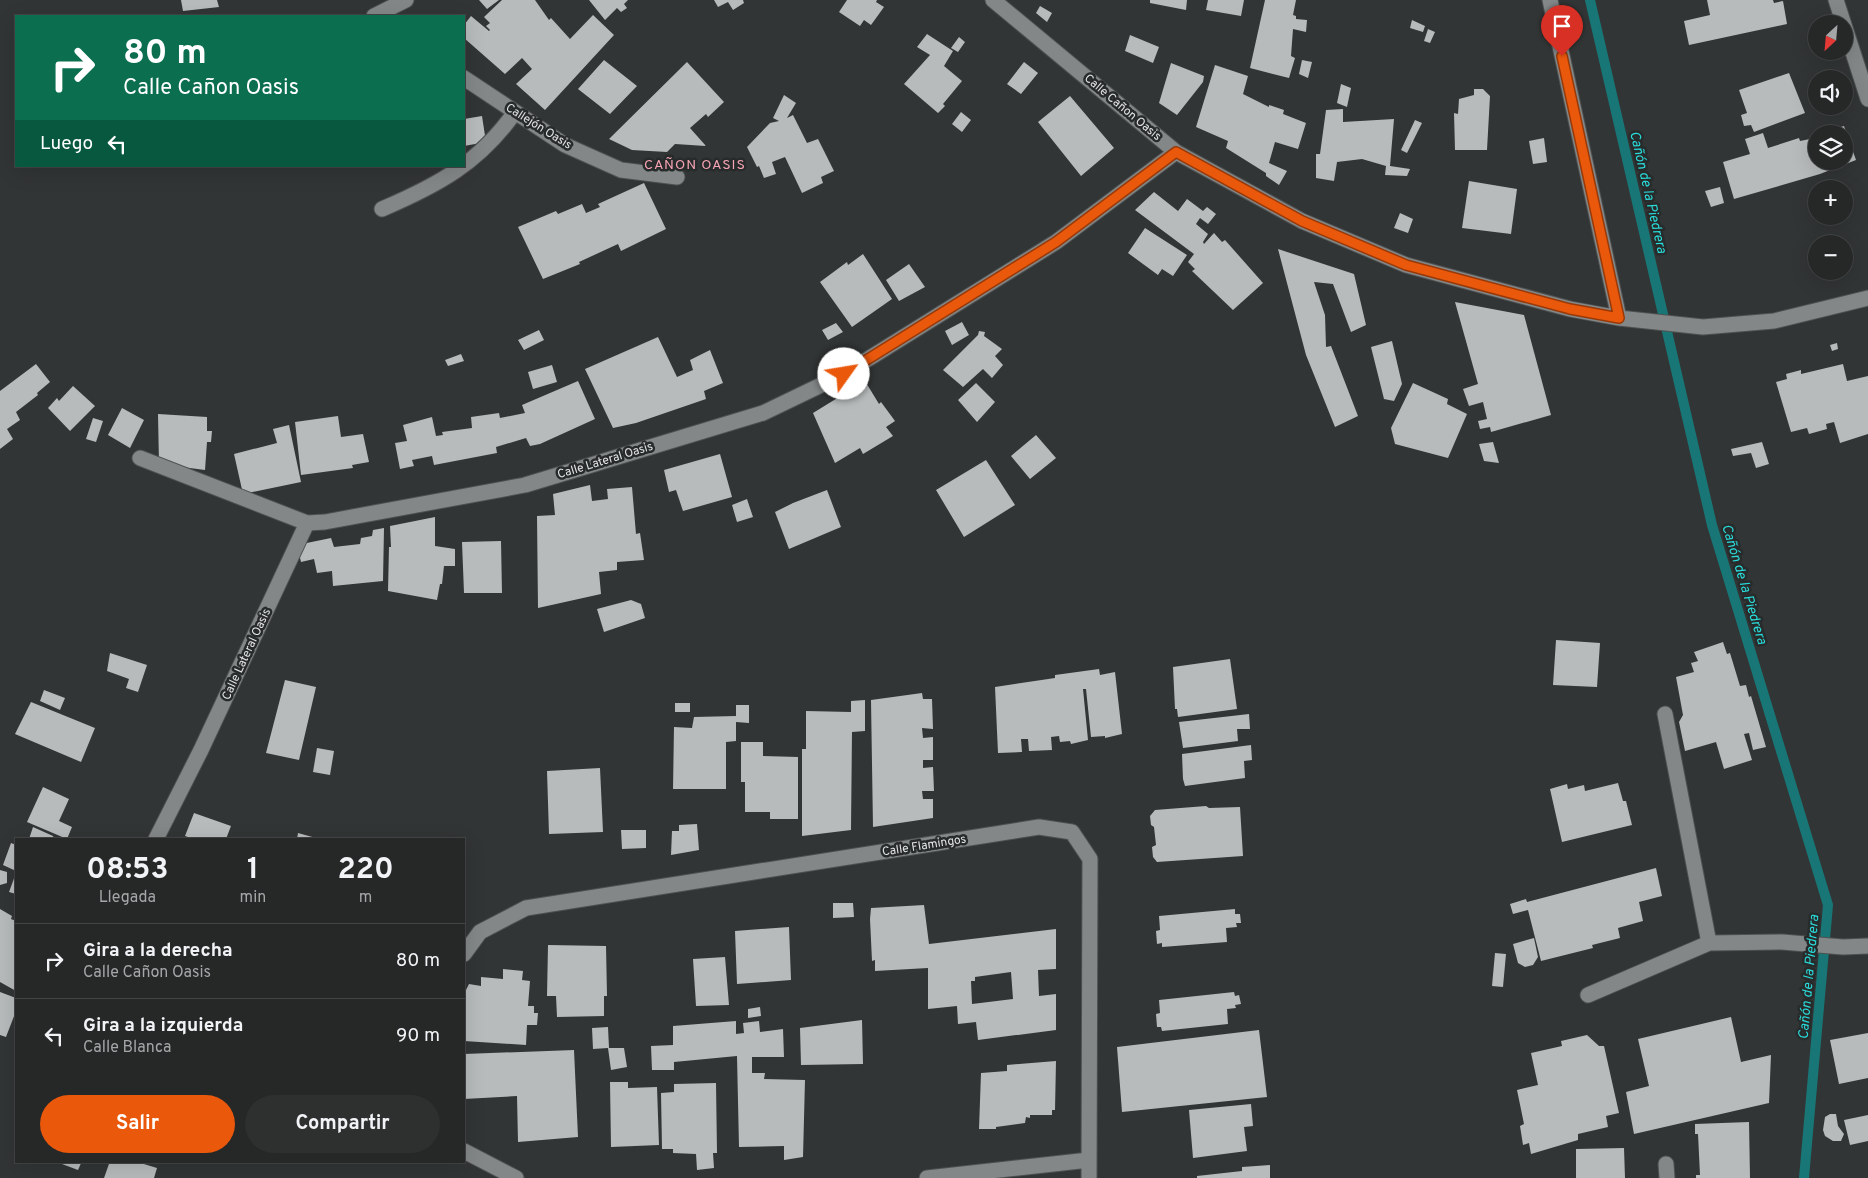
<!DOCTYPE html>
<html lang="es">
<head>
<meta charset="utf-8">
<style>
	:root { --surface:#262828; --page:#2e3030; --text:#f1f3f6; --muted:#a4a6a8; --line:#424445; --accent:#ea580c }
	body { margin:0; font-family:Overpass,sans-serif; background:var(--page); color:var(--text); height:100vh; display:flex; flex-direction:column; font-size:19px; white-space:nowrap }
	* { box-sizing:border-box; margin:0 }
	p { font-size:16px; color:var(--muted) }
	.icon { flex:none; width:28px; height:28px; fill:none; stroke:currentColor; stroke-width:2; stroke-linecap:round; stroke-linejoin:round }
	.map { position:relative; flex:1; overflow:hidden }
	.details { position:absolute; left:15px; top:838px; width:450px; height:325px; display:flex; flex-direction:column; background:var(--surface); border-radius:0px; box-shadow:0 5px 20px #0002,0 0 0 1px var(--line) }
	.details>* { flex:none }
	.guide { position:absolute; left:15px; top:15px; width:450px; height:152px; border-radius:0px; box-shadow:0 5px 20px #0002,0 0 0 1px var(--line); background:#0b6e4f; color:#fff; overflow:hidden }
	.needle { width:32px; rotate:206deg }
	.fabs { position:absolute; left:1808px; top:15px; display:grid; gap:10px }
	.fabs a { display:grid; place-items:center; width:45px; height:45px; border-radius:50%; background:var(--surface); box-shadow:0 5px 20px #0002,0 0 0 1px var(--line); font-size:25px }
	.pin { position:absolute; display:grid; place-items:center; width:42px; height:42px; color:#fff; margin:-51px -21px; border-radius:50% 50% 50% 0; rotate:-45deg; box-shadow:0 0 5px #0007 }
	.pin .icon { rotate:45deg }
	.me { position:absolute; width:55px; margin:-28px; rotate:58deg; stroke-linejoin:round; filter:drop-shadow(0 0 4px #0008) }
	.turn { display:flex; align-items:center; gap:18px; height:105px; padding:0 25px; font-size:22px }
	.turn .icon { width:65px; height:65px; stroke-width:2.5 }
	.turn b { display:block; font-size:35px; line-height:42px }
	.then { display:flex; align-items:center; height:48px; padding:0 25px; background:#0003; gap:10px; font-size:19px }
	.eta { display:flex; justify-content:space-evenly; align-items:center; height:85px; text-align:center }
	.eta b { font-size:30px; font-weight:700; line-height:35px }
	.cta { display:flex; gap:10px; margin-top:auto; padding:10px 25px }
	.cta a { flex:1; height:58px; border-radius:30px; background:var(--accent); color:#fff; font-size:20px; font-weight:700; line-height:58px; text-align:center }
	.cta a+a { background:var(--page); color:var(--text) }
	ul { padding:0; list-style:none }
	li { display:flex; align-items:center; gap:15px; height:75px; padding:0 25px; border-top:1px solid var(--line) }
	li div { flex:1 }
	li b { display:block; font-size:19px }
	li em { font-style:normal }
	.map>svg:first-child { display:block }
	.lines { fill:none; stroke-linecap:round; stroke-linejoin:round }
	.stream { stroke:#187776; stroke-width:10 }
	.building { fill:#b7bbbb; fill-rule:evenodd }
	.minor-casing { stroke:#4f5151; stroke-width:17 }
	.minor { stroke:#838787; stroke-width:15 }
	.route-casing { stroke:#983908; stroke-width:12 }
	.route { stroke:#ea580c; stroke-width:9 }
	.labels { text-anchor:middle; stroke-width:5; stroke-linejoin:round; paint-order:stroke }
	.street-label { font-size:12px; fill:#e4e6e6; stroke:#282b2b }
	.neighbourhood-label { font-size:14px; letter-spacing:1px; fill:#f7a4b4; stroke:#282b2b }
	.water-label { font-size:14px; font-style:italic; fill:#29dcda; stroke:#282b2b }
</style>
</head>
<body>
<div class="map">
<svg width="1868" height="1178" viewBox="0 0 1868 1178">
	<rect width="100%" height="100%" fill="#323535"/>
	<g class="lines">
		<path class="stream" d="M1590,0L1712,525L1828,905L1804,1178"/>
	</g>
	<path class="building" d="M181,0H217L219,7L183,11Z
		M479,0H499L487,9Z
		M502,0H535L549,20L551,18L570,39L593,15L614,35L545,110L516,84L532,69L522,58L505,74L464,38V25L471,16L489,31L490,30L486,26L490,23L484,17Z
		M589,0H628L624,4L627,8L621,12L617,8L605,20Z
		M714,0H743L744,3L733,10L728,2L718,7Z
		M847,0H877L876,2L884,7L871,25L864,20L860,26L839,12Z
		M1150,0H1187L1186,10L1150,3Z
		M1208,0H1244L1241,16L1206,10Z
		M1265,0H1296L1293,15L1296,16V19L1307,20L1306,32L1293,29L1291,56L1295,58L1289,78L1250,68Z
		M1707,0H1773L1774,3L1783,1L1787,24L1689,45L1684,21L1710,15Z
		M1040,6L1052,13L1047,22L1036,13Z
		M1412,20L1425,26L1423,32L1410,28Z
		M1428,29L1435,32L1430,43L1424,41Z
		M927,34L953,51L944,66L962,81L943,104L945,106L938,113L904,84L930,55L917,47Z
		M1130,35L1159,47L1153,63L1125,51Z
		M959,37L965,42L958,52L951,48Z
		M604,60L637,86L610,114L578,89Z
		M1302,60L1312,62L1308,78L1299,74Z
		M687,62L724,102L708,117L706,114L690,128L706,146L675,144L667,152L632,150L609,139Z
		M1024,62L1038,73L1021,94L1007,84Z
		M1171,63L1204,76L1203,82L1177,115L1159,103Z
		M1215,65L1248,76L1243,94L1269,107V105L1284,110L1283,114L1306,123L1298,149L1275,142L1269,163L1287,171L1279,185L1266,176V173L1226,148L1228,141L1196,127Z
		M1789,73L1805,113L1754,132L1751,125L1744,126L1741,115L1747,113L1739,90Z
		M1341,84L1351,88L1347,107L1337,103Z
		M1474,89H1483L1490,96L1487,150H1455L1454,113L1458,114L1459,99L1474,95Z
		M784,95L796,103L787,118L793,115L807,143L818,139L834,171L821,177L823,183L802,193L785,157L772,162L776,174L764,178L759,166L757,167L747,147L770,123L779,121L773,118Z
		M1070,96L1114,148L1081,176L1038,122Z
		M1343,109V122L1394,119L1390,166L1410,169L1407,176L1385,175L1386,166L1362,159L1337,162L1334,181L1316,178V154H1320L1326,110Z
		M961,112L971,120L962,132L952,124Z
		M482,116L486,142L464,146V119Z
		M1415,120L1422,123L1407,153L1401,150Z
		M1844,126L1856,160L1820,174L1734,199L1723,162L1750,154L1745,139L1763,133L1768,148L1799,138L1800,141L1810,139V137L1816,135V161H1844V134L1821,133Z
		M1544,138L1547,162L1533,164L1529,141Z
		M1469,181L1517,189L1511,234L1462,228Z
		M644,183L666,229L621,251L618,244L579,262L580,264L543,279L518,227L556,211L558,214L582,204L586,213L600,207L598,204Z
		M1720,187L1724,203L1711,207L1705,191Z
		M1154,192L1178,211L1187,199L1203,211L1207,207L1216,214L1208,224L1200,218L1196,224L1208,234L1203,242L1204,244L1214,233L1222,242L1225,240L1263,283L1233,310L1192,271L1195,269L1188,262L1194,254L1135,210Z
		M1400,213L1413,219L1408,233L1394,228Z
		M1145,228L1187,255L1173,276L1162,269L1158,275L1128,253Z
		M1278,249L1354,274L1366,325L1351,332L1333,284L1314,282L1325,315L1326,347L1331,346L1358,416L1335,427L1306,355Z
		M863,254L892,299L852,327L820,282L847,262L848,265Z
		M909,264L925,287L899,301L886,280Z
		M1455,302L1524,315L1551,415L1491,432L1490,427L1480,429L1478,421L1487,419L1483,402L1469,406L1463,389L1478,384Z
		M962,322L969,335L952,345L945,331Z
		M836,323L843,332L828,340L822,330Z
		M539,330L544,340L524,350L518,340Z
		M979,331L985,332L984,336L1002,349L995,356L1003,365L992,378L983,369L963,387L943,370L978,335Z
		M658,337L677,377L693,370L690,360L710,350L723,383L704,391L706,399L636,423L613,428L585,369Z
		M1392,341L1402,384L1394,401L1384,399L1371,347Z
		M1837,343L1838,349L1832,351L1830,345Z
		M461,354L464,361L448,366L445,360Z
		M36,364L50,382L37,393L38,395L16,412L20,420L7,429L13,439L0,449V391Z
		M1843,364L1847,381L1868,376V434L1840,443L1834,422L1826,424L1827,429L1809,434L1807,428L1791,432L1776,382L1787,379L1786,374L1801,370V374Z
		M552,365L557,382L533,389L528,372Z
		M578,381L595,419L540,444L530,446L526,438L496,447L497,453L434,465L432,456L412,460L414,466L400,469L395,443L407,441L403,425L432,417L436,436L443,435L442,432L472,428L471,417L499,413L500,418L525,413L522,405Z
		M865,381L879,404L881,402L895,421L886,427L893,436L863,454L860,448L835,463L813,413Z
		M976,383L995,402L977,422L958,400Z
		M1413,383L1448,399L1447,404L1467,414L1448,458L1395,444L1391,428Z
		M73,386L95,406L70,431L48,408L57,398L59,401Z
		M122,408L144,420L130,448L108,435Z
		M158,414L207,417V431H212L211,442H207L205,470L159,464Z
		M338,416L341,437L363,434L369,462L352,465L353,468L301,475L295,422Z
		M93,418L103,421L96,442L86,439Z
		M289,425L301,482L243,494L234,454L277,443L273,429Z
		M1036,435L1056,458L1030,479L1011,456Z
		M1493,442L1499,463L1484,461L1479,444Z
		M1762,442L1769,464L1756,468L1751,453L1733,456L1731,449Z
		M720,454L732,497L683,511L676,490L669,492L664,470Z
		M986,460L1015,505L964,537L936,490Z
		M590,485L592,501L608,499L607,489L632,487L636,534L640,533L644,560L617,562V570L599,572L601,594L538,608L537,516L555,515L553,494Z
		M827,490L841,527L789,549L775,512L793,503Z
		M747,499L753,517L737,522L732,505Z
		M435,517V546L455,549V566H444L442,584H440L437,600L388,591L389,547H391L390,526Z
		M384,528L383,581L333,586L332,571L317,573L314,559L301,562L297,545L331,538L334,547L360,544L361,538L372,536L373,530Z
		M501,541L502,593H464L462,542Z
		M631,600L641,604L645,618L604,632L597,609Z
		M1556,640L1600,643L1597,687L1553,685Z
		M1723,642L1727,654L1730,653L1740,686L1746,685L1749,697L1751,696L1766,747L1753,750L1749,733L1744,734L1752,760L1724,769L1716,742L1685,751L1679,722L1683,715L1676,677L1694,672L1691,663L1698,661L1694,652Z
		M110,653L147,665L138,692L126,688L129,679L107,671Z
		M1230,659L1237,709L1178,717L1177,709H1175L1173,667Z
		M1099,669L1100,675L1115,672L1122,734L1105,738V736L1091,737L1086,689H1083L1088,740L1071,744L1070,741L1060,742L1059,736L1051,737L1052,750L1029,751L1028,739H1021L1022,752L998,753L995,687L1055,678V675Z
		M285,680L316,687L299,760L266,753Z
		M44,690L65,698L60,710L40,701Z
		M922,693L923,699H932L933,729L922,728L923,738L933,737V760H923V768L933,767L934,791H922L923,799H933V818L873,827L871,700Z
		M865,700V731L852,732L851,830L802,836V749H806V711L851,712V701Z
		M31,702L95,728L81,762L15,734Z
		M675,703H690V712H675Z
		M736,705H749V723L736,722V741L726,742V789H673L674,727L692,728L694,717L736,716Z
		M1249,714L1250,729H1237L1238,741L1183,748L1179,722Z
		M741,742H763V756L798,757V819H770V812H745V782H741Z
		M1251,745L1252,760L1244,761L1245,778L1185,786L1183,779L1182,754Z
		M317,748L334,751L330,775L313,772Z
		M600,768L603,832L549,834L547,771Z
		M1618,783L1623,801H1626L1632,825L1562,842L1550,789L1567,784L1568,789L1584,785L1585,791Z
		M43,787L69,799L59,821L72,827L67,839L27,822Z
		M1206,806L1209,808L1240,807L1243,856L1157,862L1153,857L1152,847L1156,845L1154,827L1151,825L1150,816L1155,810Z
		M194,813L231,826L226,839H194L185,836Z
		M697,824L699,850L671,855L672,831H679V825Z
		M33,827L53,836L54,839H29Z
		M621,830H646V848L622,849Z
		M298,833L316,838V839H297Z
		M11,843L16,845V871L3,865Z
		M1656,868L1662,896L1639,902L1643,921L1618,928L1620,938L1592,945L1593,948L1541,961L1528,910L1513,914L1510,904L1526,899L1527,902Z
		M0,870L7,872V883L0,885Z
		M16,873V894L9,892Z
		M833,903H853L854,917L833,918Z
		M924,905L929,944L1056,929V969L1038,970L1039,996L1056,994V1030L978,1040L976,1022L958,1024L957,1006L928,1009V968L875,971V960L872,961L870,919L871,908ZM1011,972L1013,999L972,1004L971,981H975V977Z
		M0,909L12,916L11,919L16,921V991L0,982Z
		M1235,909V914H1240L1241,923H1236L1237,927L1226,928L1227,942L1162,947V943L1157,944L1156,931L1160,930L1159,916Z
		M789,927L791,980L737,984L735,931Z
		M1534,938L1538,957L1533,965L1525,967L1518,963L1513,944Z
		M548,945L606,946L607,996H604V1016L557,1017L556,996H547Z
		M1495,953L1506,954L1503,987L1492,986Z
		M725,957L729,1005L696,1006L693,959Z
		M503,969L523,971L522,980L530,981L528,1006H534V1013H538L537,1025H527L526,1045L464,1041V994L469,984L481,986V977L503,979Z
		M0,992L16,998V1011L6,1037L0,1035Z
		M1234,992L1235,996L1239,995L1241,1004L1235,1005L1236,1008L1227,1009L1228,1024L1162,1031L1161,1027H1157L1156,1014L1160,1013L1159,1000Z
		M760,1007L761,1016L748,1018V1009Z
		M1731,1017L1741,1062L1771,1055L1769,1103L1634,1134L1626,1092L1649,1086L1638,1039Z
		M862,1020L863,1064L801,1065L800,1028Z
		M736,1021V1034L744,1033L743,1023L759,1021L760,1032L783,1029L784,1057H752V1073H765L764,1079L805,1080L803,1157L784,1160V1146L739,1147L737,1056L674,1062V1070H652L651,1046L673,1045V1026Z
		M608,1027L609,1048H624L627,1067L611,1070L608,1048L593,1049L592,1028Z
		M1259,1030L1267,1097L1122,1112L1117,1047Z
		M1868,1033V1078L1839,1084L1830,1040Z
		M1587,1035L1599,1046H1604L1619,1113L1606,1116L1608,1127L1578,1134V1140L1531,1154L1529,1143L1523,1145L1520,1126L1524,1124L1517,1090L1538,1085L1531,1053L1562,1046L1561,1041Z
		M574,1050L578,1137L518,1142L517,1096L464,1099V1054Z
		M1056,1061L1055,1110H1052V1115H1030V1118L1026,1117L1025,1123L996,1127V1129H979L981,1073L1007,1071V1065Z
		M610,1082H628V1088L657,1087L659,1145L611,1147Z
		M716,1083L717,1153H713L714,1168L697,1170L696,1154L673,1153V1149H662L661,1093L674,1092V1084Z
		M1251,1104L1253,1126L1244,1127L1247,1151L1193,1158L1189,1110Z
		M1830,1114H1836L1838,1126L1844,1134L1841,1141H1833L1825,1136L1823,1130L1825,1117Z
		M1868,1115V1141L1850,1145L1844,1120Z
		M1749,1122L1750,1178H1696V1175H1700L1698,1134H1695V1124Z
		M1624,1148L1625,1178H1576V1149Z
		M54,1161H82L78,1170Z
		M110,1161H134L157,1168L154,1178H104Z
		M1270,1165V1178H1197V1176L1242,1171V1167Z"/>
	<g class="lines">
		<defs>
			<path id="minor" d="M993,0L1176,152L1302,221L1406,265L1570,309L1619,318L1703,327L1774,321L1868,298
				M1550,0L1619,318
				M1836,0L1868,99
				M374,16L406,0
				M464,78L565,145L621,170L677,177
				M382,209C438,185 479,163 515,112
				M140,458L307,523
				M1665,714L1709,943
				M156,839L201,750L307,523L325,522L525,485L763,413L844,374L1056,242L1176,152
				M464,954L480,932L526,908L1039,827L1072,832L1090,859L1089,1178
				M1588,995L1709,943L1782,942L1843,947L1868,946
				M464,1151L516,1178
				M1666,1164L1667,1178
				M927,1178L1089,1160"/>
		</defs>
		<use href="#minor" class="minor-casing"/>
		<use href="#minor" class="minor"/>
	</g>
	<g class="lines">
		<defs>
			<path id="route" d="M844,374L1056,242L1176,152L1302,221L1406,265L1570,309L1619,318L1562,56"/>
		</defs>
		<use href="#route" class="route-casing"/>
		<use href="#route" class="route"/>
	</g>
	<g class="labels">
		<g class="street-label">
			<text transform="translate(1123 107) rotate(40)" y="4">Calle Cañon Oasis</text>
			<text transform="translate(539 126) rotate(32)" y="4">Callejón Oasis</text>
			<text transform="translate(605 460) rotate(-17)" y="4">Calle Lateral Oasis</text>
			<text transform="translate(246 654) rotate(-65)" y="4">Calle Lateral Oasis</text>
			<text transform="translate(924 845) rotate(-9)" y="4">Calle Flamingos</text>
		</g>
		<g class="neighbourhood-label">
			<text x="695" y="169">CAÑON OASIS</text>
		</g>
		<g class="water-label">
			<text transform="translate(1649 192) rotate(77)" y="5">Cañón de la Piedrera</text>
			<text transform="translate(1745 584) rotate(73)" y="5">Cañón de la Piedrera</text>
			<text transform="translate(1808 977) rotate(-85)" y="5">Cañón de la Piedrera</text>
		</g>
	</g>
</svg>
<div class="fabs">
<a><svg class="needle" viewBox="-14 -14 28 28"><path d="M0-13l5 13h-10z" fill="#e53935"/><path d="M0 13l5-13h-10z" fill="#a4a6a8"/></svg></a>
<a><svg class="icon" aria-label="sound" viewBox="0 0 24 24"><path d="M4 9h4l5-4v14l-5-4H4zM17 9q2 3 0 6"/></svg></a>
<a><svg class="icon" aria-label="layers" viewBox="0 0 24 24"><path d="M12 4l9 5-9 5-9-5zM3 14l9 5 9-5"/></svg></a>
<a>+</a>
<a>−</a>
</div>
<div class="pin" style="left:1562px;top:56px;background:#d93025"><svg class="icon" aria-label="arrive" viewBox="0 0 24 24"><path d="M6 21V4h12l-3 4 3 4H6"/></svg></div>
<svg class="me" style="left:844px;top:374px" viewBox="-20 -20 40 40"><circle r="19" fill="#fff"/><path d="M0-13L10 11 0 6-10 11z" fill="#ea580c"/></svg>
<div class="guide">
<div class="turn"><svg class="icon" aria-label="right" viewBox="0 0 24 24"><path d="M7 20v-9h11M14 6l5 5-5 5"/></svg><div><b>80 m</b>Calle Cañon Oasis</div></div>
<div class="then">Luego<svg class="icon" aria-label="left" viewBox="0 0 24 24"><path d="M17 20v-9H6M10 6l-5 5 5 5"/></svg></div>
</div>
<section class="details">
<div class="eta">
<div><b>08:53</b><p>Llegada</p></div>
<div><b>1</b><p>min</p></div>
<div><b>220</b><p>m</p></div>
</div>
<ul>
<li><svg class="icon" aria-label="right" viewBox="0 0 24 24"><path d="M7 20v-9h11M14 6l5 5-5 5"/></svg><div><b>Gira a la derecha</b><p>Calle Cañon Oasis</p></div><em>80 m</em></li>
<li><svg class="icon" aria-label="left" viewBox="0 0 24 24"><path d="M17 20v-9H6M10 6l-5 5 5 5"/></svg><div><b>Gira a la izquierda</b><p>Calle Blanca</p></div><em>90 m</em></li>
</ul>
<div class="cta"><a>Salir</a><a>Compartir</a></div>
</section>
</div>
</body>
</html>
